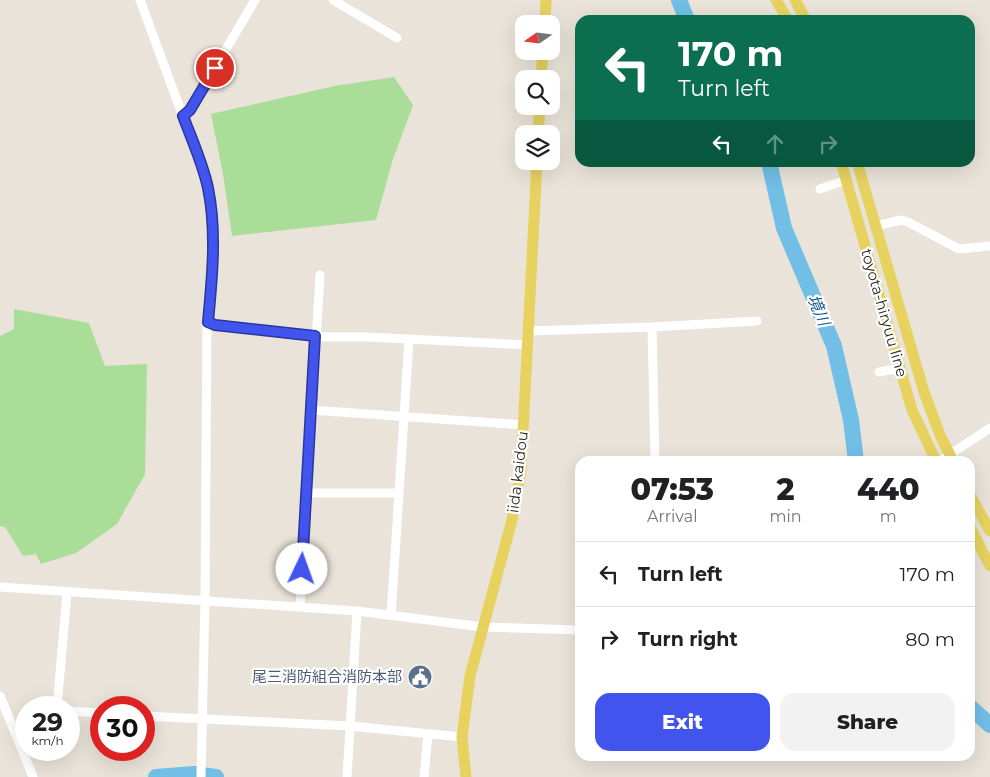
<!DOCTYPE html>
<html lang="en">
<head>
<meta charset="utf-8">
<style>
	:root { --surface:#fff; --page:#f2f2f2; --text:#202124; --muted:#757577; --line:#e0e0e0; --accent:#4154ee }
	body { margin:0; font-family:Montserrat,"Noto Sans JP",sans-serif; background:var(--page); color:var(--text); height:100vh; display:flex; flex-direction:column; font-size:19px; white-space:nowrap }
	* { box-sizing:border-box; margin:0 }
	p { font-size:16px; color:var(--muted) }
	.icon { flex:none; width:28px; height:28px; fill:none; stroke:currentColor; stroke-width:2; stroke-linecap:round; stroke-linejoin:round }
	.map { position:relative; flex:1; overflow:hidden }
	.drawer { position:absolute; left:575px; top:456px; width:400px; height:305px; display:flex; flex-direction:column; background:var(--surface); border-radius:15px; box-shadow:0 5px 20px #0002 }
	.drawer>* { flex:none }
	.hud { position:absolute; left:575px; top:15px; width:400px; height:152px; border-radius:15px; box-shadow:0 5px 20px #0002; background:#0b6e4f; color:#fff; overflow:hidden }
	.needle { width:32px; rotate:256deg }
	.tools { position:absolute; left:515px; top:15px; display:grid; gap:10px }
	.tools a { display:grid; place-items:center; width:45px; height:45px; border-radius:10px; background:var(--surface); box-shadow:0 5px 20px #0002; font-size:25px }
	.speed { position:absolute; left:15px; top:696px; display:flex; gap:10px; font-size:25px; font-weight:700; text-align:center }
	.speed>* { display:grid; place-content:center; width:65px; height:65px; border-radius:50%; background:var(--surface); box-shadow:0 5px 20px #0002; line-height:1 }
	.speed small { font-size:12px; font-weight:400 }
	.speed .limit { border:8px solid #d22; background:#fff; color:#111 }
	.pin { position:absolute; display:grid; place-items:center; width:42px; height:42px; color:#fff; margin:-21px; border:2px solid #fff; border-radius:50%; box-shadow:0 1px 5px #0007 }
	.me { position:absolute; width:55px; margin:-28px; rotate:3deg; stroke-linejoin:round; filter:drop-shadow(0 0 4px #0008) }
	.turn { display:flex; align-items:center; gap:18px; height:105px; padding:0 20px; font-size:22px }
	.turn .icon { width:65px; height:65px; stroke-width:2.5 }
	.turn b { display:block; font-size:35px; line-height:42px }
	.lanes { display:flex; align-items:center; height:48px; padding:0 20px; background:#0003; justify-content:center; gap:25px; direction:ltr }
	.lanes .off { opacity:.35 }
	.eta { display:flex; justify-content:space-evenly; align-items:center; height:85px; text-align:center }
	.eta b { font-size:30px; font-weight:800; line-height:35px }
	.primary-button { display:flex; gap:10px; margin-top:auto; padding:10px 20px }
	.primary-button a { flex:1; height:58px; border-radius:15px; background:var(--accent); color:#fff; font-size:20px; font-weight:800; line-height:58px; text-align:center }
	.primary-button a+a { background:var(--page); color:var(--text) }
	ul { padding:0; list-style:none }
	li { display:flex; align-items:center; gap:15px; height:65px; padding:0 20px; border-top:1px solid var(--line) }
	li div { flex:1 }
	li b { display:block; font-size:19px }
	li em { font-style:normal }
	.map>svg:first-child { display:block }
	.green { fill:#aadd98 }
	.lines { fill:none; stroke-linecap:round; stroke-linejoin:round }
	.river { stroke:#71bee6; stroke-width:16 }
	.minor { stroke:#fff; stroke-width:9 }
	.major { stroke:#e7d260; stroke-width:11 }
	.route-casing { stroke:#2a379b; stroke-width:12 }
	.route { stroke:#4154ee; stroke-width:9 }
	.labels { text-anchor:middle; stroke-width:4.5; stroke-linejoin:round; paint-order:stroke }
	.street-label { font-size:15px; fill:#272727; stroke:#fff }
	.service-label { font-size:15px; fill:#4e5e75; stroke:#fff; text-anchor:end }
	.water-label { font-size:16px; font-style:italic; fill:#155a8d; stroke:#fff }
</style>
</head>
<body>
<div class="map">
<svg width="990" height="777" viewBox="0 0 990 777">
	<rect width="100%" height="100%" fill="#e9e3d9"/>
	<path class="green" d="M394,77L413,105L393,159L376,220L232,236L223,174L211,114L335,86Z
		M14,309L89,323L105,366L147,364L145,474L117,524L76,553L41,564L36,554L23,556L5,527L0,526V336L14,329Z"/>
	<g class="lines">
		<path class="river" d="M679,0L687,20
			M769,162L784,228L834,346L851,420L856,461
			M970,707L990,725
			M156,777L194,774L216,777"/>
		<path class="minor" d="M140,0L203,171C217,220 213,272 207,322L205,600L201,777
			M333,0L397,38
			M183,116L190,110L255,0
			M820,189L846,180
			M876,226L901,220L908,222L959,249L990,246
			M207,322L215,325L320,337H367L529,345
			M652,327L655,461
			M529,331L652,327L757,321
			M879,372L900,368
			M311,410L524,425
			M940,461L990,428
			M307,493H399
			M0,587L357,611L483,627L580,630
			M300,607L320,275
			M391,615L409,340
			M0,696L33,777
			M57,708L67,592
			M69,711L101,713
			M144,716L350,726L462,737
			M347,777L357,611
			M424,777L428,734"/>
		<path class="major" d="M776,0L788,20
			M795,0L806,20
			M545,24L546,0
			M541,79L543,51
			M538,134L540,106
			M841,162L912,410L936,461
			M857,162L924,392L940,435L953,461
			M970,495L990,531
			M970,527L990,566
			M466,777L462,737L470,676L512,520L521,470L537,161"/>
	</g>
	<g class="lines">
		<defs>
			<path id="route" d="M215,68L190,110L183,116C192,140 203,164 208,188C217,232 212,279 208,322L215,325L315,336L302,569"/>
		</defs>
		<use href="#route" class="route-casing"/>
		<use href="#route" class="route"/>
	</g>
	<defs>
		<symbol id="civic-disc" viewBox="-11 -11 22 22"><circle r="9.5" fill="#5c6f8a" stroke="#fff"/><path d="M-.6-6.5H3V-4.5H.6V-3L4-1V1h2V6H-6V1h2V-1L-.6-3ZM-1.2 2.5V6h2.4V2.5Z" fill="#fff"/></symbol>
	</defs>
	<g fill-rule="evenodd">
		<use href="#civic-disc" x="406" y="663" width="28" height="28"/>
	</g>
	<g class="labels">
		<g class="street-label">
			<text transform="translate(884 313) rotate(74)" y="5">toyota-hiryuu line</text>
			<text transform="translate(518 472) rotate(-83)" y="5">iida kaidou</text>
		</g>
		<g class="service-label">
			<text x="402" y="682">尾三消防組合消防本部</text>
		</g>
		<g class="water-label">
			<text transform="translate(819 310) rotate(67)" y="6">境川</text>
		</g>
	</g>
</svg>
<div class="tools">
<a><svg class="needle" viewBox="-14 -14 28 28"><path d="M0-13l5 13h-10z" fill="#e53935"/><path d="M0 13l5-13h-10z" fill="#757577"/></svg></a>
<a><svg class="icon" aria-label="search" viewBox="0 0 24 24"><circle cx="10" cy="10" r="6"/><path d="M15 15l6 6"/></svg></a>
<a><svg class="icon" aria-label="layers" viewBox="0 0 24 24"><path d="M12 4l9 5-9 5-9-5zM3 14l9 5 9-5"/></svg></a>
</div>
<div class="speed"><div>29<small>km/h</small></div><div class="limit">30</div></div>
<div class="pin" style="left:215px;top:68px;background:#d93025"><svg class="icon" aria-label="arrive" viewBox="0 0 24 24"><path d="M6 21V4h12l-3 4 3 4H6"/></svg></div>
<svg class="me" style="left:302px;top:569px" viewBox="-20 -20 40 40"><circle r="19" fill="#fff"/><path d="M0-13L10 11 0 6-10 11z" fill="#4154ee"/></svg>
<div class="hud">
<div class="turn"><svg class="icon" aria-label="left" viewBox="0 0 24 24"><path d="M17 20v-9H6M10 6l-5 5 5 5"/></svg><div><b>170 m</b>Turn left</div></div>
<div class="lanes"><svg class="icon" aria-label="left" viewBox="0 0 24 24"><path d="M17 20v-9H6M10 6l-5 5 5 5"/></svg><svg class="icon off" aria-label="ahead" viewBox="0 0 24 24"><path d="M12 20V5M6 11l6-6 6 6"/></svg><svg class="icon off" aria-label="right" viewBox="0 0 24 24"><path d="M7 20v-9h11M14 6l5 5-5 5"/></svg></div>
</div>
<section class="drawer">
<div class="eta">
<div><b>07:53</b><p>Arrival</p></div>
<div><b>2</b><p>min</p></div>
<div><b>440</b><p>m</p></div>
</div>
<ul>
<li><svg class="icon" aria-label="left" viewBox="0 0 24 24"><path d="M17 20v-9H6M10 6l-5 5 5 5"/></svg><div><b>Turn left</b></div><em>170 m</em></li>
<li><svg class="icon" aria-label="right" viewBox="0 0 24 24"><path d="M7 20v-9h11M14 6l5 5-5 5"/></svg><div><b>Turn right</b></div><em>80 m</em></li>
</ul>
<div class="primary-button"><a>Exit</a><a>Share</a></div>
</section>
</div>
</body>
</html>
